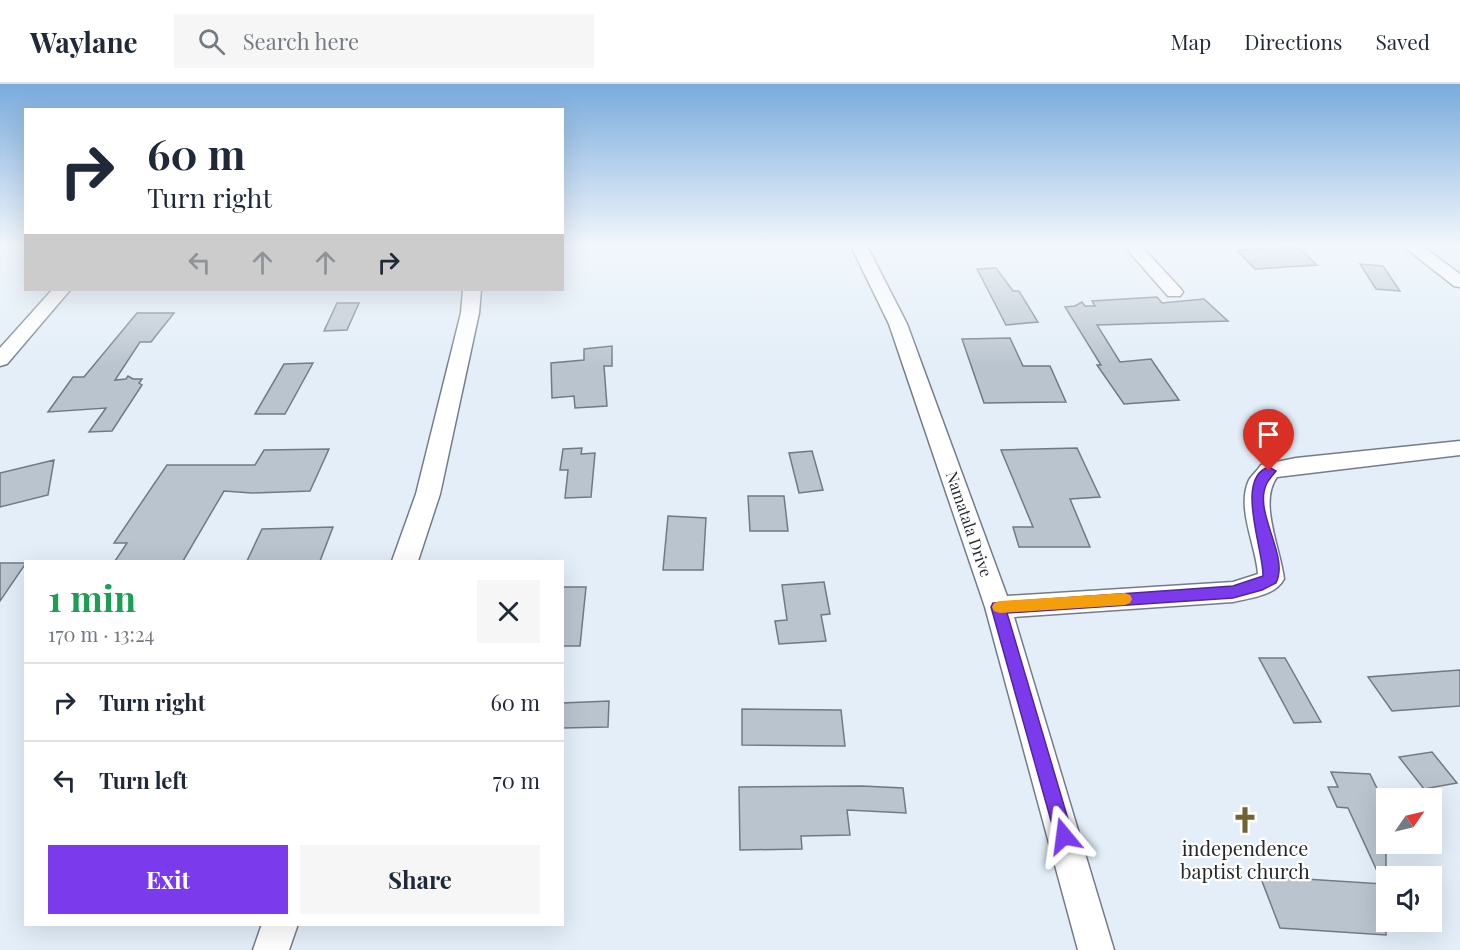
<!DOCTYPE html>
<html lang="en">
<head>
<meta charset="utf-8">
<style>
	:root { --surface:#fff; --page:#f6f6f7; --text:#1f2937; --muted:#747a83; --line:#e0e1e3; --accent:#7c3aed }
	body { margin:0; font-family:"Playfair Display",serif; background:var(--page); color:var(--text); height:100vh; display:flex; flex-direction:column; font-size:22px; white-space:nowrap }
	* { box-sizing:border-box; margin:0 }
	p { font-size:20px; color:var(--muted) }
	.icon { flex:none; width:33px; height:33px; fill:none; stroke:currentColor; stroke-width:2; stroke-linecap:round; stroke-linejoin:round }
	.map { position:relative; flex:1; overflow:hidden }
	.details { position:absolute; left:24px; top:476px; width:540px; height:366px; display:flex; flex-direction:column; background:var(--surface); border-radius:0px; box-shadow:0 6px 24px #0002 }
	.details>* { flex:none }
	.guide { position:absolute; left:24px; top:24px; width:540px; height:183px; border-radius:0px; box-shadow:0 6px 24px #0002; background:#fff; color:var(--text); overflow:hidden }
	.needle { width:39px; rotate:56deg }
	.fabs { position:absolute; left:1376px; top:704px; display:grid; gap:12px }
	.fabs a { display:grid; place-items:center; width:66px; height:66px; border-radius:0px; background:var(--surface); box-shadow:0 6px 24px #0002; font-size:30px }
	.pin { position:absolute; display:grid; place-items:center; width:51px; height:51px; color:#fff; margin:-62px -26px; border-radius:50% 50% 50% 0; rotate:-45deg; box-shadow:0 0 6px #0007 }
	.pin .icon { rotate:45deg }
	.me { position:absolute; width:66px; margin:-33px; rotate:344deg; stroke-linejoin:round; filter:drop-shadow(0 0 4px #0008) }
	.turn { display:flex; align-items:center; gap:21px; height:126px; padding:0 24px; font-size:27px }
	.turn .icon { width:78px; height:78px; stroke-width:2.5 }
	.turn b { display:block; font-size:42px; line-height:51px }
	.lanes { display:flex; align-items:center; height:57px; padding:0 24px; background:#0003; justify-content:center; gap:30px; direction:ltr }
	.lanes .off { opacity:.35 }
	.round { display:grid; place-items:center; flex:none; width:63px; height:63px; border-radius:0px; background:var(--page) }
	.head { display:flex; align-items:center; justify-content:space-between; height:102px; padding:0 24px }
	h1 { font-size:36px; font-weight:700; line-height:45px; color:#1e9e55 }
	.cta { display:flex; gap:12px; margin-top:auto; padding:12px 24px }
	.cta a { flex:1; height:69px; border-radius:0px; background:var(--accent); color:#fff; font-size:24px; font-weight:700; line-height:69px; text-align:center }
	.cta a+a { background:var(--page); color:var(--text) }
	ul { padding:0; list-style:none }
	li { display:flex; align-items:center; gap:18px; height:78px; padding:0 24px; border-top:2px solid var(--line) }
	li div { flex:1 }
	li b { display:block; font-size:22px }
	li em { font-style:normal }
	header { display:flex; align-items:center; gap:36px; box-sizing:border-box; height:84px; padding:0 30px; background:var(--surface); border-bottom:2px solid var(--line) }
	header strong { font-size:28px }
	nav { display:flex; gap:33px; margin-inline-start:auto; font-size:21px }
	.search { width:420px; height:54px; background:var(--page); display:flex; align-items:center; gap:15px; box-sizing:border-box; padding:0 21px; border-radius:0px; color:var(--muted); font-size:22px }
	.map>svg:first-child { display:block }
	.building { fill:#bac4ce; stroke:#717a84; stroke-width:1.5 }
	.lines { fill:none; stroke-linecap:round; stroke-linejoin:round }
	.minor-casing { stroke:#747d87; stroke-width:3 }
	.minor { fill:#fff; fill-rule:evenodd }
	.route { fill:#7c3aed; stroke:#51269a; stroke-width:1.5 }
	.slow { fill:#f59e0b }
	.labels { text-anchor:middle; stroke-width:4.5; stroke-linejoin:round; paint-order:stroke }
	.street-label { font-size:16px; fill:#24282c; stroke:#fff }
	.near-poi-label { font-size:20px; fill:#24282c; stroke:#fff }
</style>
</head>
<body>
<header>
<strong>Waylane</strong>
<div class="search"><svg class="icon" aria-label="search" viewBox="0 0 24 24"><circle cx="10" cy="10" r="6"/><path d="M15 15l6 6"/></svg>Search here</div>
<nav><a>Map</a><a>Directions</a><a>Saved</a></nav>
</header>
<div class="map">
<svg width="1460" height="866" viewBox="0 0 1460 866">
	<rect width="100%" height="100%" fill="#e3eef8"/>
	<path class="building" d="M1298,163L1317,181L1255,185L1237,166Z
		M1360,180L1383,182L1400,207L1376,205Z
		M996,184L1013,207H1019L1038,238L1006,241L977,185Z
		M1157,213L1162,219L1204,215L1228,237L1097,241L1120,278L1151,275L1179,316L1124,320L1097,281H1101L1065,223L1075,222L1082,218L1085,222H1095L1092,217Z
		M337,219H359L347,246L324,247Z
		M137,229H174L151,258H140L115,296L126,295L128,292L133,295H142L139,299L142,301L112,347L89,348L106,324L48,328L73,293H84Z
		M1010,254L1023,282H1050L1066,318L984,319L962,255Z
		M612,262V282H604L607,322L575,324L574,312L552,314L551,279L584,276V265Z
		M313,279L285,330H255L284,280Z
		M582,364L581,370L595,369L591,413L565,414L568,386H560L563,365Z
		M1077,364L1100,413L1070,415L1090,463H1019L1013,443H1033L1001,366Z
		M329,365L310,407L252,409L224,407L183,477H115L127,459H114L167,381H255L264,366Z
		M812,367L823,406L799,409L789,369Z
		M54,376L48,411L0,423V389Z
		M748,412H784L788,447H750Z
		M668,432L706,434L703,486H663Z
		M333,443L320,477H247L262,445Z
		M0,479H26L0,517Z
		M824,498L830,530L821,531L826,557L779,560L775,537L787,536L782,501Z
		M562,503H586L580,562H562Z
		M1259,574H1285L1321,638L1294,639Z
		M1460,586V622L1392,627L1368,593Z
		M609,617L608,643L562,644V619Z
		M742,625L841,626L845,662L742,661Z
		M1432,668L1457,699L1424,705L1399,673Z
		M1331,688L1370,690L1386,723V851L1280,844L1260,792L1383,800L1348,724L1337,723L1328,703H1338Z
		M862,702L903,704L906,729L847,726L850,751L801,752L802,765L740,766L739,703Z"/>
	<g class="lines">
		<defs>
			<path id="minor" d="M851,162H867L907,240L1007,512L1233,498L1258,490C1256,461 1236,424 1249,396C1252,391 1257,387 1261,381L1296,374L1460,357V371L1277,393C1258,418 1281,466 1284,495C1275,512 1250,514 1233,518L1014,533L1114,866H1078L985,523L889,240Z
				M1124,162H1141L1180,204L1183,208L1180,212H1168Z
				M1403,162H1422L1460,190V203L1454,202Z
				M52,206H70L7,280L0,282V264Z
				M463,206H481L479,229L440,410L418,477H392L416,410L461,229Z
				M262,840H298L289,866H253Z"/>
		</defs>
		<use href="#minor" class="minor-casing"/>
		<use href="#minor" class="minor"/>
	</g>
	<linearGradient id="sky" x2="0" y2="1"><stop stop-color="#79abdc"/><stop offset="0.57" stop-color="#f2f7fc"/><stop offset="1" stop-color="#f2f7fc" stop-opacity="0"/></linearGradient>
	<rect width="1460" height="283" fill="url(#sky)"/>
	<path class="route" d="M1269,383L1276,387C1273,391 1269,395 1267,399C1252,428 1290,471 1276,499L1262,506L1233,514L1007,529L1073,752L1070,758L1064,761L1057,758L991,523L993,519L1233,502L1263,492C1264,467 1234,393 1269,383Z"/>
	<path class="slow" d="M1125,509L1130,511L1132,515L1130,519L1125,521L1000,529L994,527L992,523L994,519L1000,517Z"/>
	<defs>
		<symbol id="church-bare" viewBox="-9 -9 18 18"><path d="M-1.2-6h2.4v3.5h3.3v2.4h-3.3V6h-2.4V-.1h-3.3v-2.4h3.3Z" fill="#6e6532" stroke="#fff" stroke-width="2.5" paint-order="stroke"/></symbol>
	</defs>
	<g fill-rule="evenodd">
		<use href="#church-bare" x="1226" y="717" width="38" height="38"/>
	</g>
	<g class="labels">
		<g class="street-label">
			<text transform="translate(969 440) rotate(71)" y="6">Namatala Drive</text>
		</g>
		<g class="near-poi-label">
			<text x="1245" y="772">independence<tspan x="1245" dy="23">baptist church</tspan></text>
		</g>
	</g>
</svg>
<div class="fabs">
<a><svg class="needle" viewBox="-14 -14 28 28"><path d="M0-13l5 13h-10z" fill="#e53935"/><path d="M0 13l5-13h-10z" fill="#747a83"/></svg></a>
<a><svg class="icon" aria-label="sound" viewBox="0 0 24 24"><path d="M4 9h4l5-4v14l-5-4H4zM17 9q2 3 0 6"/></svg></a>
</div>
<div class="pin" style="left:1269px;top:387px;background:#d93025"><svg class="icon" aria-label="arrive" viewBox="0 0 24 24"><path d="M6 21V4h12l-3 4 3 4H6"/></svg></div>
<svg class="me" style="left:1064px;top:752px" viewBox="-20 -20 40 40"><path d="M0-17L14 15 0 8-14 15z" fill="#7c3aed" stroke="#fff" stroke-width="4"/></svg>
<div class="guide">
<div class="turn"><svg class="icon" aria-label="right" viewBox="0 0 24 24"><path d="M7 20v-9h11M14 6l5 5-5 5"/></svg><div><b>60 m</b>Turn right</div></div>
<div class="lanes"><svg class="icon off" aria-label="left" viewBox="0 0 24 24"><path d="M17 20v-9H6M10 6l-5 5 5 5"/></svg><svg class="icon off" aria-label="ahead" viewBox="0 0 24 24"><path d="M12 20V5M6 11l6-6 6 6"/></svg><svg class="icon off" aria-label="ahead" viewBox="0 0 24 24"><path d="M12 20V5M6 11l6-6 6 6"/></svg><svg class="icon" aria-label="right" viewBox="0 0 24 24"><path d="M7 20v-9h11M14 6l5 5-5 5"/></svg></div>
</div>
<section class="details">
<div class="head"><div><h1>1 min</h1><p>170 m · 13:24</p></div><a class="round"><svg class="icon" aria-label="close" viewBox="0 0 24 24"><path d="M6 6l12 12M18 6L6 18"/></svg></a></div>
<ul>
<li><svg class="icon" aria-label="right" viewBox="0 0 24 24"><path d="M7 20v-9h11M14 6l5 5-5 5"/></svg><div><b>Turn right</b></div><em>60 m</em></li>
<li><svg class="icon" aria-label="left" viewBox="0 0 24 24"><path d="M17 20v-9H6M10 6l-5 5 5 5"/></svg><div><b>Turn left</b></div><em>70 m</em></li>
</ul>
<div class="cta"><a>Exit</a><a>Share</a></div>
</section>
</div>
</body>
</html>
